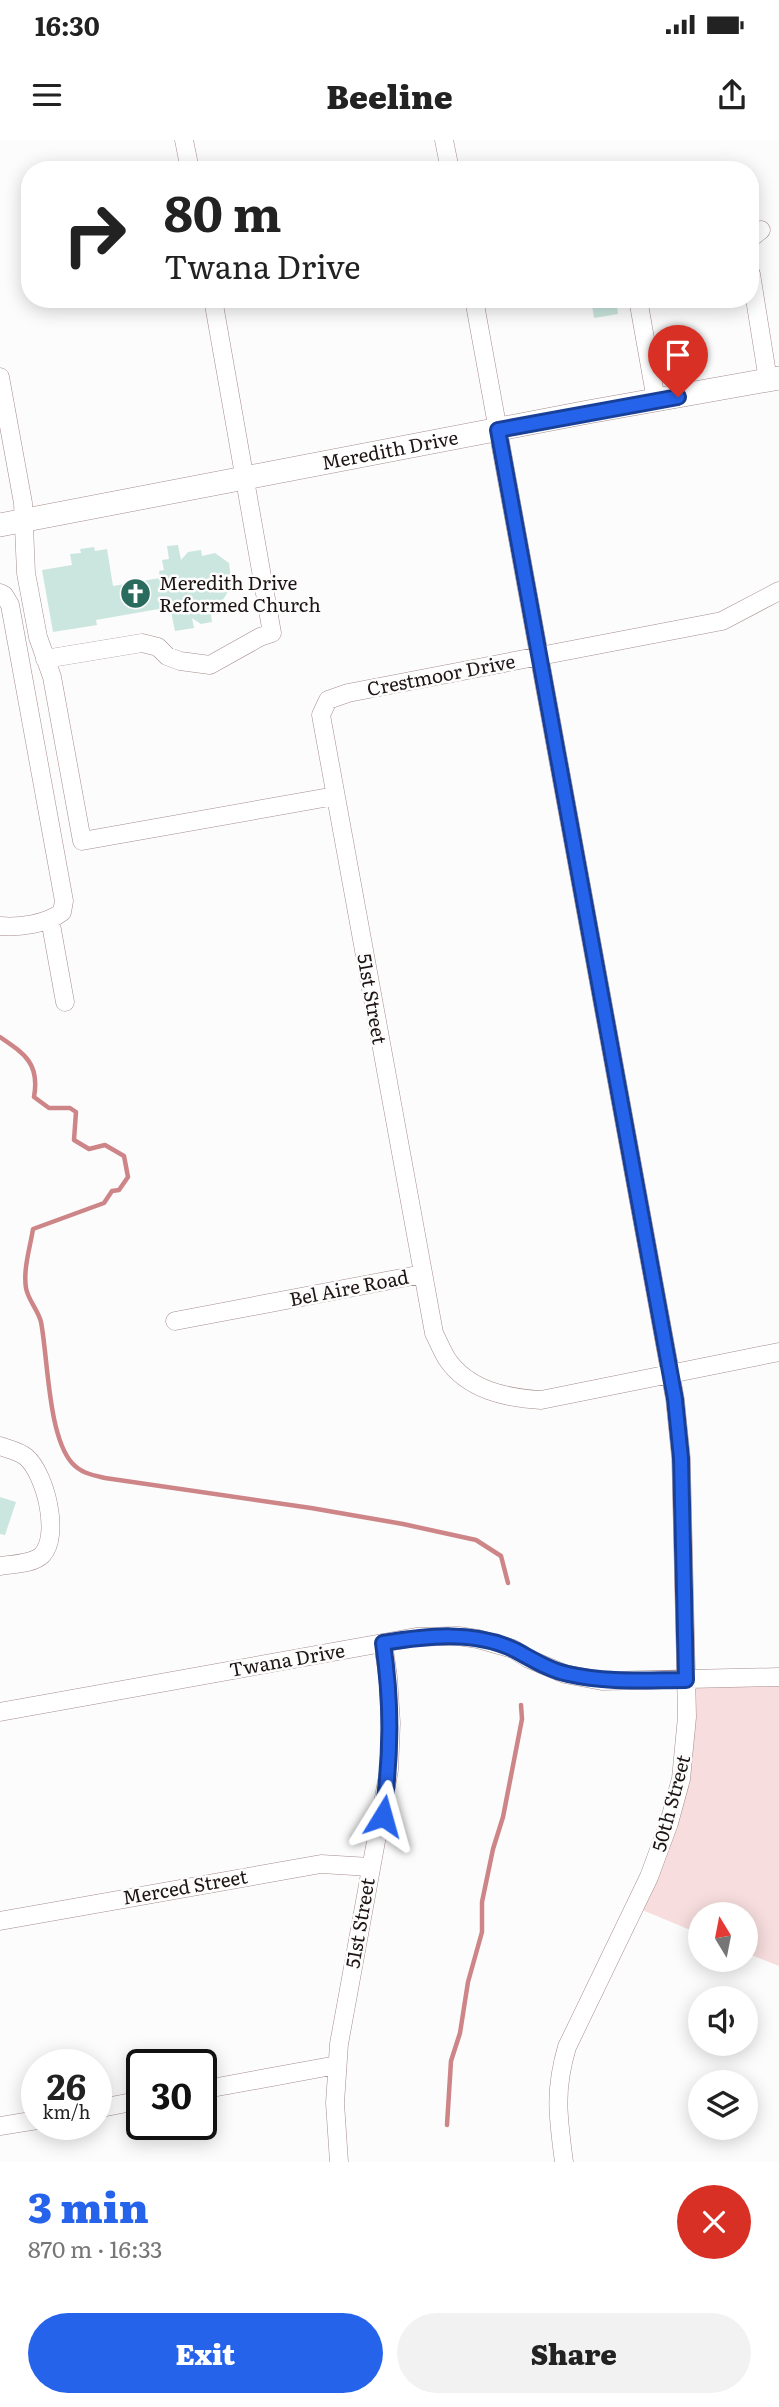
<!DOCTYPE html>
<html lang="en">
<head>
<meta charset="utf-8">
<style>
	:root { --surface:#fff; --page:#f2f2f2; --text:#222; --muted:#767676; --accent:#2563eb }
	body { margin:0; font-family:Literata,serif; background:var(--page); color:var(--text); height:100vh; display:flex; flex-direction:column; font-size:26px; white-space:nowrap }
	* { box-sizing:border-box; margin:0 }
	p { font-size:23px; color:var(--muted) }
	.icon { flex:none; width:38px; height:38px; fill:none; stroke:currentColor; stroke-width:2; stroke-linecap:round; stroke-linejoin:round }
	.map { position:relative; height:2022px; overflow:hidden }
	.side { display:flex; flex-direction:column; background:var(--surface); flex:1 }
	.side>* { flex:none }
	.hud { position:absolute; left:21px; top:21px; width:738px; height:147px; border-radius:28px; box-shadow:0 4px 18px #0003; background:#fff; color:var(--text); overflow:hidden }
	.needle { width:46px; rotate:350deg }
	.buttons { position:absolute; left:688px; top:1762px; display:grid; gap:14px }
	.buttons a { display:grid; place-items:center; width:70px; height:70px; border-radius:50%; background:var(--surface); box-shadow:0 4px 18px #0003; font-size:35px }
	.speed { position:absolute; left:21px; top:1909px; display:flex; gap:14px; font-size:35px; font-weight:700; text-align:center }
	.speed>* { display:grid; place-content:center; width:91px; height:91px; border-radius:50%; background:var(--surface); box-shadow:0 4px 18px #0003; line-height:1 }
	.speed small { font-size:18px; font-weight:400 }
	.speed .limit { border:4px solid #111; border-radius:10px; background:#fff; color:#111 }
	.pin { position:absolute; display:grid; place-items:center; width:60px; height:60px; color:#fff; margin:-72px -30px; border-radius:50% 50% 50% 0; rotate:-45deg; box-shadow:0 0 7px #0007 }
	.pin .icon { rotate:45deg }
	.me { position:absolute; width:77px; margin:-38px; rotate:8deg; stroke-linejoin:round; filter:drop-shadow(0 0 5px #0008) }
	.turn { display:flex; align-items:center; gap:24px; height:147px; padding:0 28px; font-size:32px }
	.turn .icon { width:91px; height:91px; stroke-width:2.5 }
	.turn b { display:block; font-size:49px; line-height:60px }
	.round { display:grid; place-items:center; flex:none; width:74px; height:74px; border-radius:37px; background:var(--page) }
	.headline { display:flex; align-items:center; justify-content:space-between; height:119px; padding:0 28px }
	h1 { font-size:42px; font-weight:800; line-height:52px; color:var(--accent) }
	.cta { display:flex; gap:14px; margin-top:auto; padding:14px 28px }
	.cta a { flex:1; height:80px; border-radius:42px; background:var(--accent); color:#fff; font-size:28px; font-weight:800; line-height:80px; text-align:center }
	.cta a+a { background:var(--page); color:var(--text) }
	.status { display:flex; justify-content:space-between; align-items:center; height:49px; padding:0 35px; background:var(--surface); direction:ltr }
	.status svg { height:19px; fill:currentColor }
	header { display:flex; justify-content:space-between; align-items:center; height:91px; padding:0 28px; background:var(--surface); font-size:32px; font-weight:800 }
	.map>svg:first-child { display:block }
	.green { fill:#f7dddd }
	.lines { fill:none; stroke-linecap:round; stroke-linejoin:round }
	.stream { stroke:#cd8587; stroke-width:4.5 }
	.building { fill:#cae6de }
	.minor-casing { stroke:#a78d8d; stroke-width:19 }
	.major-casing { stroke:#a78d8d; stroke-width:24 }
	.minor { stroke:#fff; stroke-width:18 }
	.major { stroke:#fff; stroke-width:23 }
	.route-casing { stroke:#184099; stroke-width:18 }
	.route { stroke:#2563eb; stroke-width:12 }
	.labels { text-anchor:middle; stroke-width:5; stroke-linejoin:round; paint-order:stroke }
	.street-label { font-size:19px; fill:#1e1414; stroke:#fcfcfc }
	.poi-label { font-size:19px; fill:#1e1414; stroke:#fcfcfc; text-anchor:start }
</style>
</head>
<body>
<div class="status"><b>16:30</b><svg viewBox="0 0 49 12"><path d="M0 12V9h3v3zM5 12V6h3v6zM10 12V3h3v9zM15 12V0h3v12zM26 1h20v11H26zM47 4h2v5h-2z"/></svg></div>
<header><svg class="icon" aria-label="menu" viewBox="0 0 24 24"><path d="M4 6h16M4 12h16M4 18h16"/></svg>Beeline<svg class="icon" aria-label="share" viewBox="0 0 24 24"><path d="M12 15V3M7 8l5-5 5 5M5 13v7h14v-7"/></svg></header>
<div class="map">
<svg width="779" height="2022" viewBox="0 0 779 2022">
	<rect width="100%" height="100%" fill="#fcfcfc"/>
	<path class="green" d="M779,1537V1826L746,1813V1774H700V1794L635,1767L669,1683L686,1540Z"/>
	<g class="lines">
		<path class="stream" d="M0,897C25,914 40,924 34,957L49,968H70L76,972L74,1000L89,1009L105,1005L124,1016L128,1037L119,1050L112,1051L104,1063L33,1089C30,1108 23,1129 26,1148C28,1160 38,1170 41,1182C48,1218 48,1296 72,1323C81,1333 92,1335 105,1338L311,1368L403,1384L476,1400L501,1416L508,1443
			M447,1985L451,1921L460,1893L468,1842L482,1792V1762L493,1709L503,1677L522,1579L521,1565"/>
	</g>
	<path class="building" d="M591,159H620L621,165L617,166L618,174L594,178Z
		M178,405L181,420L188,412L201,410L202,416L215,413L229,423L232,446L222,461L223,467L216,468L211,475L212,482L201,484L192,478L194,488L175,491L170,467L96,480L97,485L53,492L42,430L72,425L70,414L81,413L80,409L94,407L95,411L107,409L113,446L160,438L159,431L164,430L162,420L169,419L167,406Z
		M0,1357L16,1362L5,1395L0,1394Z"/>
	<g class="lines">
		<defs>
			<path id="minor" d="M184,0L190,30
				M444,0L450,30
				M751,98L761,90
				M751,134L768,240
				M474,159L675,1259L681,1318L687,1577L681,1639L669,1683L649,1737L567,1907C554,1951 558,1977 564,2022
				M638,159L656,260
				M0,237L23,363L26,433L38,497L52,537L82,701L335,656
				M779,451L722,481L348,553L328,560L321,575L434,1193C438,1201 442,1211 447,1219C468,1250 506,1258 541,1260L779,1212
				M0,453L4,455L10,465L64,761L62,772C47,784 18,788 0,786
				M45,519L142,503L158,507L167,516L180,521L210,525L260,497L272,493L213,159
				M50,779L65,862
				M175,1181L423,1134
				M0,1306C8,1309 19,1311 26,1317C45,1333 61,1395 42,1415C33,1424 13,1424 0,1426
				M0,1572L416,1497L458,1496L478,1499L513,1509L529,1519L565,1534L602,1541L779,1537
				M0,1781L321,1724L370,1727
				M201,1950L337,1925
				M96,1969L142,1960
				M0,1986L37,1980
				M339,2022L335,1963L339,1904L389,1630L391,1583L388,1537L383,1503"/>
			<g id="major">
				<path id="s1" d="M0,385L588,272L779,238"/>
			</g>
		</defs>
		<use href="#minor" class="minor-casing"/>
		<use href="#major" class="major-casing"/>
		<use href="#minor" class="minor"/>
		<use href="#major" class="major"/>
	</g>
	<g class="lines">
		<defs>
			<path id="route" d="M383,1676C391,1616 392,1563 383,1503C426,1496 474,1490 515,1510C532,1519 549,1530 568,1534C607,1543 646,1540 686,1540L681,1318L675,1259L498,290L678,257"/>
		</defs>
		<use href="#route" class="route-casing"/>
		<use href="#route" class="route"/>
	</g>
	<defs>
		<symbol id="church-disc" viewBox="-11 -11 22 22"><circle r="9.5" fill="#296c5e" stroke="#fcfcfc"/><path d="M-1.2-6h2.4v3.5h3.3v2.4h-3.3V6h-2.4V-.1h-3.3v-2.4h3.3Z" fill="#fff"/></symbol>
	</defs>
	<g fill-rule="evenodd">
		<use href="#church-disc" x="118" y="436" width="35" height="35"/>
	</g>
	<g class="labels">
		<g class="street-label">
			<text dy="7" stroke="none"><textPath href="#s1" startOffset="397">Meredith Drive</textPath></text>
			<text transform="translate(441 535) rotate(-11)" y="7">Crestmoor Drive</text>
			<text transform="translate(372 859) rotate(80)" y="7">51st Street</text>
			<text transform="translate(349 1148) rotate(-11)" y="7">Bel Aire Road</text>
			<text transform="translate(287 1520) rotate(-10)" y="7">Twana Drive</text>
			<text transform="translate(671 1663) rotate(-75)" y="7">50th Street</text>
			<text transform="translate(185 1747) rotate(-10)" y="7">Merced Street</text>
			<text transform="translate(360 1783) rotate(-80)" y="7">51st Street</text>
		</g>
		<g class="poi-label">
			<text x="159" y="450">Meredith Drive<tspan x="159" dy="22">Reformed Church</tspan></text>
		</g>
	</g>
</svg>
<div class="buttons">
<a><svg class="needle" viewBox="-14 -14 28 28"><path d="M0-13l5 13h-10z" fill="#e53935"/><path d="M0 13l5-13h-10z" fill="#767676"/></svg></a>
<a><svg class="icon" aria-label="sound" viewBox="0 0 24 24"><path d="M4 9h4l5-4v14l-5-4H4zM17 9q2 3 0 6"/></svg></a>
<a><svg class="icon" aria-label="layers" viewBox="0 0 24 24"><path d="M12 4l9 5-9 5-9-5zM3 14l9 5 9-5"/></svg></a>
</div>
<div class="speed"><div>26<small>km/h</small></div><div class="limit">30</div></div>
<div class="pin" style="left:678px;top:257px;background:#d93025"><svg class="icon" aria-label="arrive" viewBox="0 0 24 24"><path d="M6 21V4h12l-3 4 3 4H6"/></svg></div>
<svg class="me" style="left:383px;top:1676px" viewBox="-20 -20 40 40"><path d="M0-17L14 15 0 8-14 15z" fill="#2563eb" stroke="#fff" stroke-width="4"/></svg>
<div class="hud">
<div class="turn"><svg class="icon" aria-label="right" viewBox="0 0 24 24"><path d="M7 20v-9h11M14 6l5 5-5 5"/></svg><div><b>80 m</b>Twana Drive</div></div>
</div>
</div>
<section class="side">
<div class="headline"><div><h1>3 min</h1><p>870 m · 16:33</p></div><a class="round" style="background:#d93025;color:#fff"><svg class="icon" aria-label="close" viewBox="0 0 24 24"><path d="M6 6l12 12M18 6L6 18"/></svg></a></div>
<div class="cta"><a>Exit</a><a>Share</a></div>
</section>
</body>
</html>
